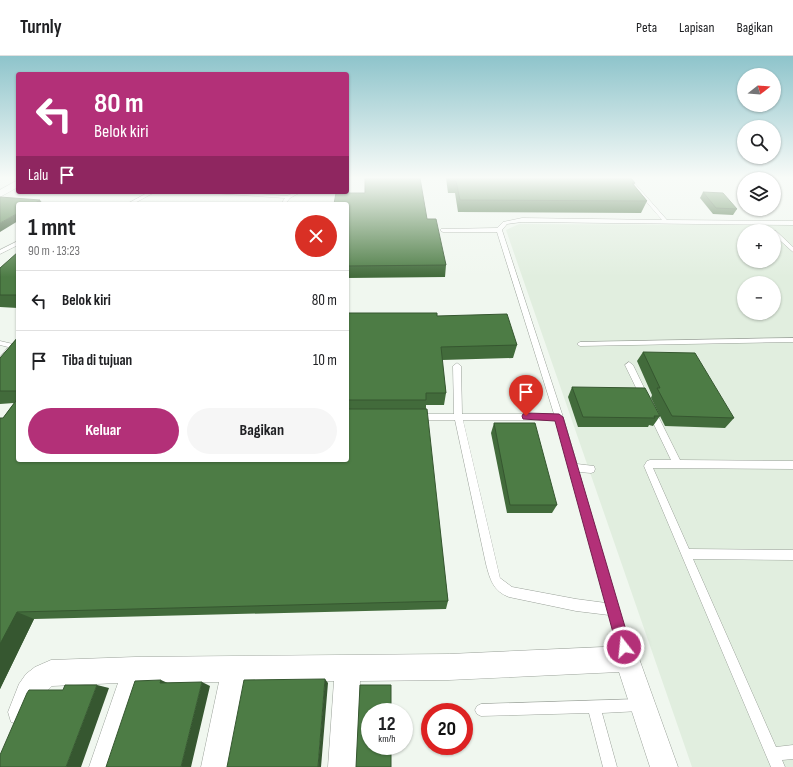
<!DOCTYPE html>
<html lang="id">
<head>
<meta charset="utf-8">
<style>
	:root { --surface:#fff; --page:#f6f6f6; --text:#202124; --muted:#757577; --line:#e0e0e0; --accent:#b33078 }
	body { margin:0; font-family:"Sofia Sans Condensed",sans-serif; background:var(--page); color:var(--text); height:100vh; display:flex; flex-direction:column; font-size:15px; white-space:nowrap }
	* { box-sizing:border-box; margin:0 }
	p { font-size:13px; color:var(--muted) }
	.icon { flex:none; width:22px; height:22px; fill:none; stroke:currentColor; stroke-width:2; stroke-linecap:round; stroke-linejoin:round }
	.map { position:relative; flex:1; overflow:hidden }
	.panel { position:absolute; left:16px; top:146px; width:333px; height:260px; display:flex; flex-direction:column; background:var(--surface); border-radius:4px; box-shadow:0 1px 3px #0004 }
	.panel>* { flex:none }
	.banner { position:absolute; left:16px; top:16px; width:333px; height:122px; border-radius:4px; box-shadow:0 1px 3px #0004; background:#b33078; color:#fff; overflow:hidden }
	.needle { width:26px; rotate:73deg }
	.fabs { position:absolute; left:737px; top:12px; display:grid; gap:8px }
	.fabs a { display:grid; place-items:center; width:44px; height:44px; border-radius:50%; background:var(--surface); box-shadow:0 1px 3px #0004; font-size:20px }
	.speed { position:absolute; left:361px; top:647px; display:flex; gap:8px; font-size:20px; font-weight:700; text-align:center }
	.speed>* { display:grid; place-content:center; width:52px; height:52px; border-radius:50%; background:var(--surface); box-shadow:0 1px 3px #0004; line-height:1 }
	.speed small { font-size:10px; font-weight:400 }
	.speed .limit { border:6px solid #d22; background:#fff; color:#111 }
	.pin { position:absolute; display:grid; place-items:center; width:34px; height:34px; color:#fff; margin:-41px -17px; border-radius:50% 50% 50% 0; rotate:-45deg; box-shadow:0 0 4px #0007 }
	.pin .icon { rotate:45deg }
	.me { position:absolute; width:44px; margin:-22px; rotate:344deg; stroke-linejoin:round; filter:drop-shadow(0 0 3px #0008) }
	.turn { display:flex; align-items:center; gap:14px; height:84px; padding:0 12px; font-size:18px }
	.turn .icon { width:52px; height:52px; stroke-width:2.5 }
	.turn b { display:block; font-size:28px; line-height:34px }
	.then { display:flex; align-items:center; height:38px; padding:0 12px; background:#0003; gap:8px; font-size:15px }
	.round { display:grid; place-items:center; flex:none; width:42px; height:42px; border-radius:21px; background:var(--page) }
	.headline { display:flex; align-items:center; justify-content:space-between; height:68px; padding:0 12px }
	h1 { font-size:24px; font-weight:700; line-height:30px }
	.cta { display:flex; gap:8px; margin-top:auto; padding:8px 12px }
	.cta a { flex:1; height:46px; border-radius:24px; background:var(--accent); color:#fff; font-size:16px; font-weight:700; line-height:46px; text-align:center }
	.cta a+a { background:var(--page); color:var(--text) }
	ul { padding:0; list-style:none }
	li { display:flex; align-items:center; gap:12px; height:60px; padding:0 12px; border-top:1px solid var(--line) }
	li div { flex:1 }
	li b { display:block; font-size:15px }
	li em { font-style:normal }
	header { display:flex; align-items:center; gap:24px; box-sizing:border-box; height:56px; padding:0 20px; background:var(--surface); border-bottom:1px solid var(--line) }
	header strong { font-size:19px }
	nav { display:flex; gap:22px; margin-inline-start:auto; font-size:14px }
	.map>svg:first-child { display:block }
	.built { fill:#e1eedf; fill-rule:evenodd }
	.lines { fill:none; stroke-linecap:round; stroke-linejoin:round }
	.service-casing { stroke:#9ba29a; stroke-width:1 }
	.minor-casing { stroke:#9ba29a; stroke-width:1 }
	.service { fill:#fff; fill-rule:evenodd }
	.minor { fill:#fff; fill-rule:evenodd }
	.wall { fill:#426b3b }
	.shaded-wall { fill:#365730 }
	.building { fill:#4d7c45; stroke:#365730 }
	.route { fill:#b33078; stroke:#741f4e }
</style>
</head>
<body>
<header>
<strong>Turnly</strong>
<nav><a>Peta</a><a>Lapisan</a><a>Bagikan</a></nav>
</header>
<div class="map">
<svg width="793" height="711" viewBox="0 0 793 711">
	<rect width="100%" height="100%" fill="#f0f7ef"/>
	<path class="built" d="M519,168L793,169V711H692L506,174ZM744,175H774V205H744ZM744,227H774V257H744Z"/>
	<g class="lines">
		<defs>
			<path id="service" d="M626,122H630L667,164L793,165V169L522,166L507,168L502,174L563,361L577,408L594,410L595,413L594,416L591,417L579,416L632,600L630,604L626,606L622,604L620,600L609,559L576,555L509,541C493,535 490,523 486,508L455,364H418L415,363L414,361L415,359L418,358H454L453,310L457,307L461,310L462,358H554L497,176H443L441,175V173L497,172L503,166L522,162L662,164ZM463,364H556L606,547L576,543L512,531L500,522Z
				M149,136H155L133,148H127Z
				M209,136H232L287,140L295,136H301L290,142L285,148H281L285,142L211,137Z
				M772,175H776L793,191V196L774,179V175Z
				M18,185V189L0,198V194Z
				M793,282V286L580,290L577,288L580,286Z
				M0,285L13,288L15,293L3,308L0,309V301L8,291L0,289Z
				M629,306L633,309L648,340L647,342H641L640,340L625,309Z
				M652,353L655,354L680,404L793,405V413L653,412L689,493L793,494V504L693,503L776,691L793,689V703L782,704L785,711H771L644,410L647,405L650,404H671L648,356L649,354Z
				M640,643L644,645L646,649L644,653L640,655L602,657L617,711H603L589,657L481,660L477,658L475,654L477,650L481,648Z"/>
			<path id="minor" d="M18,124V131L0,141V134Z
				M627,590L636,594L678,711H650L619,616L449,624L360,625L356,711H328L334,625L245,626L229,711H201L219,626L144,627L117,711H89L118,627L52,630L41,641L31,666L21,669L11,666L8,656L19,628L26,618L35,611L51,604L135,601L449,598Z"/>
		</defs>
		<use href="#service" class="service-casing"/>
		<use href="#minor" class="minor-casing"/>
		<use href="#service" class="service"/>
		<use href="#minor" class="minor"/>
	</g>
	<path class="wall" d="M446,122H631L635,127L634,129L647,145L641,157L458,156L455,137H448Z
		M703,136L737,153L733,159L713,158L700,142Z
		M347,148L427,163L446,209L445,221L347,222Z
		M18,196V252L0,251V212Z
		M347,257L437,260L517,289L513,302L442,304L446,337L444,349H426V353L448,545L446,553L34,563L0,633V362H3L14,347L0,348V302L18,281V404H347Z
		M643,296L734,362L725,372L665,370L651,342L652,339L637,305Z
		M572,331L660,360L653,370L649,369L648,371H578L568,341Z
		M494,367L557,449L552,457H507L491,377Z"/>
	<path class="shaded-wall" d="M40,144L43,148H33Z
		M18,157V165L0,176V167Z
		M17,556L34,563L0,633V588Z
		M325,623L328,627L321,711H318Z
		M161,624L170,628L160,627Z
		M202,626L210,630L191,711H181Z
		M97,629L109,632L81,711H66Z"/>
	<path class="building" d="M365,122H420L427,163H436L446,209L347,210V148H334L336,137H365Z
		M448,122H631L635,127H632L647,145L460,144L456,125H449Z
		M703,136L723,137L737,153L716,152Z
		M0,141L40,144L33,148H18V157L0,167Z
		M18,196V239H0V212Z
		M347,257H437V260L507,258L517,289L441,291L446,337H426V344H347Z
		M18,281V335H0V302Z
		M643,296L695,297L734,362L672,360L657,332H660Z
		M572,331L645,332L660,360H654L655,362L583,361Z
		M18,342V404H347V353H427L448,545L17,556L0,588V362H3Z
		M494,367H535L557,449H510Z
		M325,623L318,711H227L244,624Z
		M161,624L160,627L202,626L181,711H106L135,625Z
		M65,629H97L66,711H0V699L27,637L29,634H63Z
		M360,629H391V656H370V690H391V711H356Z"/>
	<linearGradient id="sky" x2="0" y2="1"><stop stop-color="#8ec4cb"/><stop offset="0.55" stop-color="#f8fbf8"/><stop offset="1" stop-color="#f8fbf8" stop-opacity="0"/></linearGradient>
	<rect width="793" height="221" fill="url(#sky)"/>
	<path class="route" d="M526,357L559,358L563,361L631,591L629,596L624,598L619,596L617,591L555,365L523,363L522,360L523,358Z"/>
</svg>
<div class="fabs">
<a><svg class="needle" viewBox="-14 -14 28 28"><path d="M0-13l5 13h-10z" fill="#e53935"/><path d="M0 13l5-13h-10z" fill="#757577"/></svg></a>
<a><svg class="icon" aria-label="search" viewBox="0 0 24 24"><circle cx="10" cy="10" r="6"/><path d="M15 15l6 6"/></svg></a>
<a><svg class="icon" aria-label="layers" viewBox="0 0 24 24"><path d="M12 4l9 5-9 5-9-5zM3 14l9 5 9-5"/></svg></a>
<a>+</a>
<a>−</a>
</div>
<div class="speed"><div>12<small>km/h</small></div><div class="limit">20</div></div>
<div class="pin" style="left:526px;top:360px;background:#d93025"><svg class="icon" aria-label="arrive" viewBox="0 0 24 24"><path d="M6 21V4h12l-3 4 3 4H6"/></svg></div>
<svg class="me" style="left:624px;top:591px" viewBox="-20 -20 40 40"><circle r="17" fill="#b33078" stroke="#fff" stroke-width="3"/><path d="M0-11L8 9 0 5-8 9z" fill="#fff"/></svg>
<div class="banner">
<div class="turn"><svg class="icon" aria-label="left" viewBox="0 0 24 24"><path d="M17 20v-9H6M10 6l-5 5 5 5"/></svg><div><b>80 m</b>Belok kiri</div></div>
<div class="then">Lalu<svg class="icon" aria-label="arrive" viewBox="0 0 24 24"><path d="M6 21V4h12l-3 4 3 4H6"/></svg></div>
</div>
<section class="panel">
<div class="headline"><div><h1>1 mnt</h1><p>90 m · 13:23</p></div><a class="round" style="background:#d93025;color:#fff"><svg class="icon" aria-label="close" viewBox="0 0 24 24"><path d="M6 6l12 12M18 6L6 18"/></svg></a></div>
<ul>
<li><svg class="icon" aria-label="left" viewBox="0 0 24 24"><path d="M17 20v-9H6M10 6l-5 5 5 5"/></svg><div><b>Belok kiri</b></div><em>80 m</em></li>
<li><svg class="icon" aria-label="arrive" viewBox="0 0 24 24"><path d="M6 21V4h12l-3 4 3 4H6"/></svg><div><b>Tiba di tujuan</b></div><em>10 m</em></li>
</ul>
<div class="cta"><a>Keluar</a><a>Bagikan</a></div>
</section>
</div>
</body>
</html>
